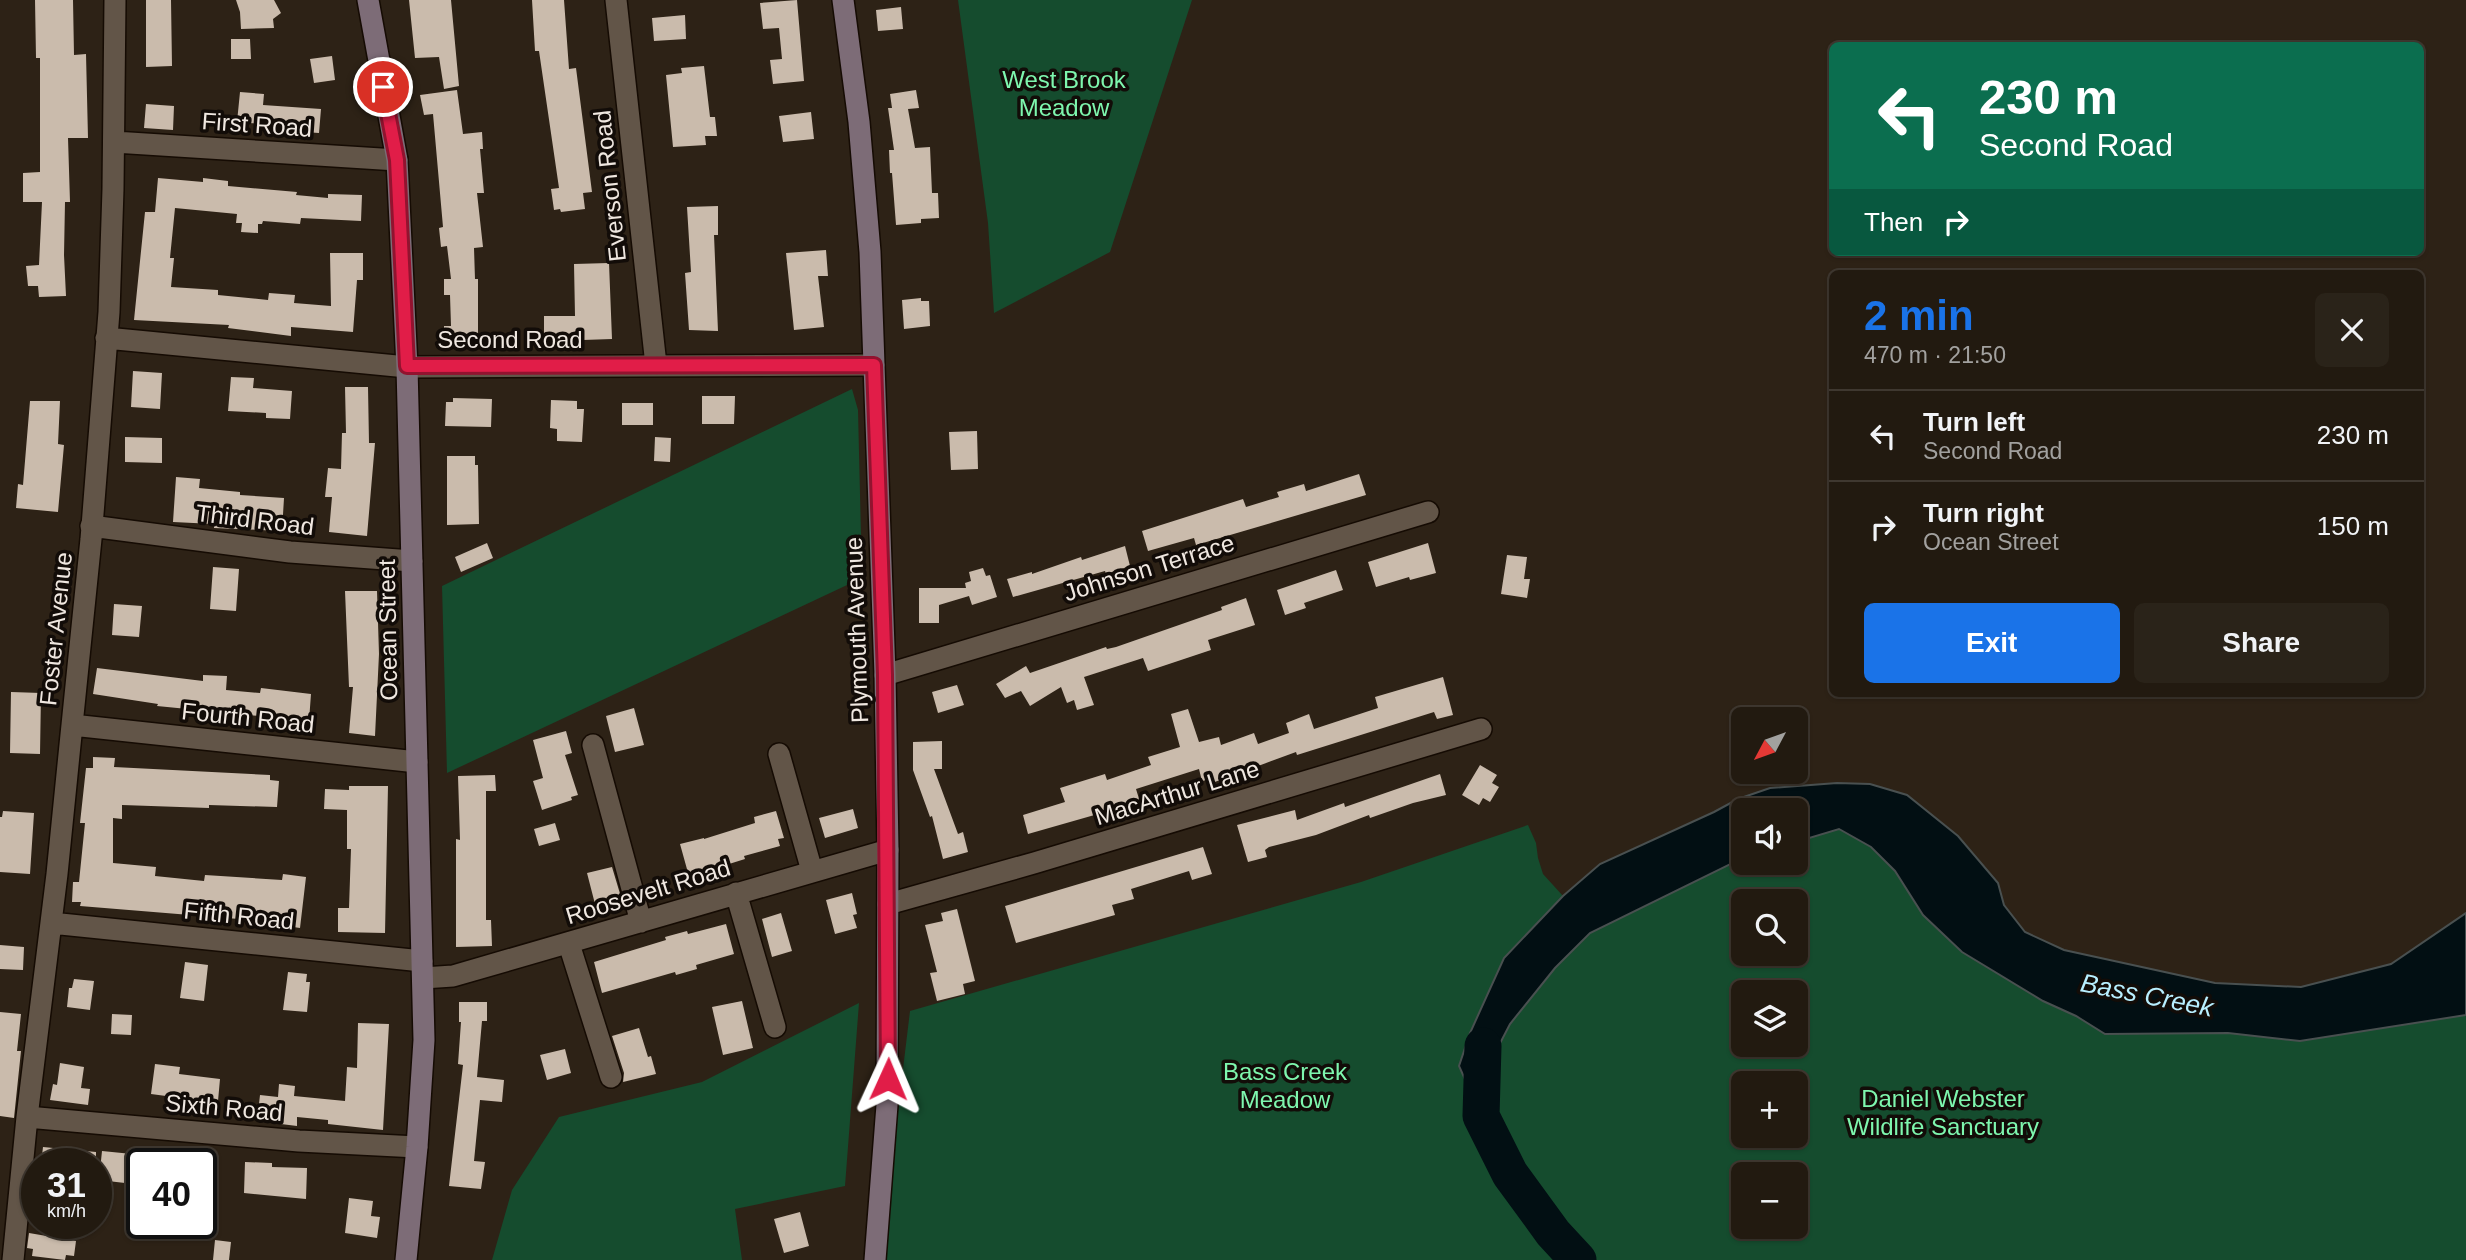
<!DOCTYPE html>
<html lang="en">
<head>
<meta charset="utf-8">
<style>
	:root { --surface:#221a10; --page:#2a2319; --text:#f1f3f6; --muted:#a2a19f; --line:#3f3830; --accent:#1a73e8 }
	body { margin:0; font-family:Arial,sans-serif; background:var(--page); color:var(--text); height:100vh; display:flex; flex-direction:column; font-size:26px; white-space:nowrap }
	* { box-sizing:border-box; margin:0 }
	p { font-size:23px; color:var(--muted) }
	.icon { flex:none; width:38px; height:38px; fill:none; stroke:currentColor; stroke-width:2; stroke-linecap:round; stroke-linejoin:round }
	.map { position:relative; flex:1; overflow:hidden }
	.drawer { position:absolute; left:1829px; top:270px; width:595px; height:427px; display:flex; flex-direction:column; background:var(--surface); border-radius:10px; box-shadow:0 2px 5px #0004,0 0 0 2px var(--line) }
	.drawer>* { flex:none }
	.top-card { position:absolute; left:1829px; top:42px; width:595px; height:214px; border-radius:10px; box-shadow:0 2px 5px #0004,0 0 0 2px var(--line); background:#0b6e4f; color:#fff; overflow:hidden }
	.needle { width:46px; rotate:229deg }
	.controls { position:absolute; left:1731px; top:707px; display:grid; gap:14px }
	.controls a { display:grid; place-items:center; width:77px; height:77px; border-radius:10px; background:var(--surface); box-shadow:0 2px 5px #0004,0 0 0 2px var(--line); font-size:35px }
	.speed { position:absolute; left:21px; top:1148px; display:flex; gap:14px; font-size:35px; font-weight:700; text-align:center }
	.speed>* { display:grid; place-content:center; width:91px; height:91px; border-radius:50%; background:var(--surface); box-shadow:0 2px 5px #0004,0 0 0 2px var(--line); line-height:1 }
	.speed small { font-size:18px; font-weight:400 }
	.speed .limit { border:4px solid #111; border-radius:10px; background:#fff; color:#111 }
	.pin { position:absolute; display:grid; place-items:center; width:60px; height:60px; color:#fff; margin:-30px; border:4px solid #fff; border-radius:50%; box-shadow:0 2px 7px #0007 }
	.me { position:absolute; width:77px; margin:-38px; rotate:1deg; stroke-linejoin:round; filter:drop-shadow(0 0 5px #0008) }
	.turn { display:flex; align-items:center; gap:24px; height:147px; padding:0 35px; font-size:32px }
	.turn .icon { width:91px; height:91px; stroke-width:2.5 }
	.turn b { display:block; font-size:49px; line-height:60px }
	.then { display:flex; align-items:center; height:66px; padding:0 35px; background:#0003; gap:14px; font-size:26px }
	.round { display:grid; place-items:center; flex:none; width:74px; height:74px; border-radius:10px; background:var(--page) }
	.overview { display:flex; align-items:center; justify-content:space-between; height:119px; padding:0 35px }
	h1 { font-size:42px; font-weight:700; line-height:52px; color:var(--accent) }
	.primary-button { display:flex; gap:14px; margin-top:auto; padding:14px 35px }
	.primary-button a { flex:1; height:80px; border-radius:10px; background:var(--accent); color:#fff; font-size:28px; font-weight:700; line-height:80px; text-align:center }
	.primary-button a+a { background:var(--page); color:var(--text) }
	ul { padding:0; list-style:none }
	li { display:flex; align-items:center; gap:21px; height:91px; padding:0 35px; border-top:2px solid var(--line) }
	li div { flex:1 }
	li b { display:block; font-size:26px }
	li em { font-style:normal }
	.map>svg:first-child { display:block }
	.green { fill:#154c2e; fill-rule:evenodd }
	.water { fill:#020f13; stroke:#495050; stroke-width:2 }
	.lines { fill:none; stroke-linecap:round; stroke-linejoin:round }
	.river { stroke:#020f13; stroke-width:37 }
	.building { fill:#cabbac }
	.street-casing { stroke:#150b03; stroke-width:24 }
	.secondary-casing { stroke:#150b03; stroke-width:24 }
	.street { stroke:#625548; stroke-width:21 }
	.secondary { stroke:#7d6c77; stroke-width:21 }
	.route-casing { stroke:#92132f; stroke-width:18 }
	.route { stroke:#e11d48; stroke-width:12 }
	.labels { text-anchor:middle; stroke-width:7; stroke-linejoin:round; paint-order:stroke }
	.park-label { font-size:24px; fill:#7ef6ae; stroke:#120c08 }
	.street-label { font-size:24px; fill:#efe7e0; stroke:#120c08 }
	.water-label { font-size:26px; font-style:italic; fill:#b8efff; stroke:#120c08 }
</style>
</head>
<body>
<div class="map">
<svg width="2466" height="1260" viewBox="0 0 2466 1260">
	<rect width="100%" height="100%" fill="#2d2216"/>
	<path class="green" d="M958,0H1192L1110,252L994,313L988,223Z
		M852,389L858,410L862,578L447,773L442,586Z
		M1528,825L1536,843L1538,858L1543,874L1563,896L1504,958L1491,1094L1496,1051L1510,1024L1555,968L1590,933L1734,861L1743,858V863H1796V842L1839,828L1871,847L1895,871L1923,915L2105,1034L2228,1033L2300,1041L2466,1015V1260H880L910,1011L1361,882ZM1743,901H1796V954H1743ZM1743,992H1796V1045H1743ZM1743,1083H1796V1136H1743ZM1743,1174H1796V1227H1743Z
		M859,1003L845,1186L735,1209L742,1260H492L512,1190L559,1117L702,1082Z"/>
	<path class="water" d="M1837,783L1870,784L1907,795L1958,836L1998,883L2004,905L2025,932L2064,950L2215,983L2301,987L2391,964L2466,913V1015L2300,1041L2228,1033L2105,1034L2076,1016L2043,1001L1962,952L1923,915L1895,871L1871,847L1839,829L1796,842V810H1743V858L1590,933L1555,968L1510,1024L1496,1051L1491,1094H1480L1468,1086L1459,1066L1470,1033L1504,958L1563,896L1600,864L1714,812L1738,799L1770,788Z"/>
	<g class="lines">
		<path class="river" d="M1483,1046L1481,1116L1510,1174L1553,1233L1578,1260"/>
	</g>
	<path class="building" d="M35,0H73L74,55L86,54L88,138H68L70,202H65L64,255L66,296L39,297L38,286H28L26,266L39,265L42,202H23V173L40,172V58H36Z
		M146,0H171L172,66L146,67Z
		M236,0H274L281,13L273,19L274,28L241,29L240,12Z
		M409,0H451L459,86L444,89L439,57L415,58Z
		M532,0H564L569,69L576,68L592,192L583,193L585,209L561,212L560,209L554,210L551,189L559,188L539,51H535Z
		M797,0L804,81L773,84L770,60L782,59L779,28L763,29L760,3Z
		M901,7L903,29L878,31L876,10Z
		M685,15L686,39L654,41L652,18Z
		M231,39H250L251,59H231Z
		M332,56L335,80L314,83L310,59Z
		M704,66L710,117H715L717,136H705L706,145L673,147L666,75L682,73L681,68Z
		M457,90L463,134L482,132L483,149H480L484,193H477L483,247L474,248L475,279H478V342L444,343V326H451L450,295H444V279H451L447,246L441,247L439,228L443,227L433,114L424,115L420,95Z
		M916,90L919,108L908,109L915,148L930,147L932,193H938L939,218L921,219V223L896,225L892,173H890L889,150H894L888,108H892L890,94Z
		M240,92L264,94L263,105L321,109L319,133L289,131V126L237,122Z
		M146,104L174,106L173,130L144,128Z
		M811,112L814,139L783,142L779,116Z
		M158,178L203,182V178L228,181V186L297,192L296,195L328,198V194L362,195L361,221L301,218L300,224L263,221L262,224H258V233L241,232L242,223H236L237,214L175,208L170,258H174L171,287L218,290V295L268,300L269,293L295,295L294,303L331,306L330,253H363V280H357L353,332L291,327V336L228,328L229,325L134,320L145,212H155Z
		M718,206V235H714L718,331L689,330L685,273L691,272L687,207Z
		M826,250L828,276H818L824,327L794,330L786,253Z
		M609,263L612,339L583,340V336H544V316H575L574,264Z
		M921,298V301H929L930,326L904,329L902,300Z
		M133,371L162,373L160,409L131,407Z
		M231,377L254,378L253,388L292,391L290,419L266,418V413L228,411Z
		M345,387H368L369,443H375L367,536L329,532L332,497H325L328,468L341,469L342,433H346Z
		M702,396H735L734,424H702Z
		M453,398L492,399L491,427L445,426L446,402H453Z
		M551,400L577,401V409H584L582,442L557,441V429L550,428Z
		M30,401H60L58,444L64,445L58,512L16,508L18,484L23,485Z
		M622,403H653V425H622Z
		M977,431L978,469L951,470L949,432Z
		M125,437L162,438V463L125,462Z
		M655,437L671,438L670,462L654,461Z
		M447,456H475V465H478L479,524L447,525Z
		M1359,474L1366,495L1196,545L1194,538L1148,551L1142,531L1243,499L1246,507L1279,497L1277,492L1304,484L1306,491Z
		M176,477L200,479L199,488L240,492V495L284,498L282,531L214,528V524L173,522Z
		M487,543L493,558L461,572L455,557Z
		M1428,543L1436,573L1410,580L1409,577L1376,587L1368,562Z
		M1125,546L1130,566L1106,574L1105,571L1013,597L1007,579L1032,572V574L1081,557L1082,560Z
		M1507,555L1527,557L1524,579H1530L1527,598L1501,594Z
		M213,567L239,569L236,611L210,609Z
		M983,568L986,576L990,575L997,597L972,605L969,596L939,605V623H919V588H966L965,583L971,581L969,572Z
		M1336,570L1343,590L1304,603L1306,608L1285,615L1277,590Z
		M345,591H377L379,654L375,736L349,733L353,687H349Z
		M1246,598L1255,625L1208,640L1211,650L1148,671L1143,658L1084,677L1094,705L1077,710L1074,700L1067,703L1061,687L1030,706L1021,691L1005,698L996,684L1026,666L1030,673L1106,647L1107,649L1116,647L1222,610L1221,607Z
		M114,604L142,606L139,637L112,635Z
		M97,668L203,681V675L227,676L226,690L260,693L261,688L311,694L309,721L157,706L158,704L93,694Z
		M1443,677L1453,715L1437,719L1434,712L1297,755L1296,752L1212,783L1211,779L1202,781L1199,769L1136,789L1140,802L1028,834L1023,815L1065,802L1060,788L1105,774L1107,780L1151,765L1148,757L1180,747L1171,714L1188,709L1199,742L1219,737L1221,745L1254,733L1258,744L1289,733L1286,723L1309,714L1314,729L1378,708L1375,697Z
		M957,685L964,705L938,713L932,692Z
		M11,692L41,693L40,754L10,753Z
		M634,708L644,745L615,752L606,716Z
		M566,731L572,753L565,755L578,795L571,797L572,800L542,810L533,781L543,778L533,740Z
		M942,741V769H934L958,834L963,832L968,852L943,859L932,816L930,817L913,770V742Z
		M93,757L115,758L114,767L270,775V780L279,781L277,807L209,805V808L122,805V819L113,818V863L156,867L155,876L204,881L205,875L282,880L283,874L306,877L300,928L239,919L80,906L81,902H72L73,882H79L85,823H80L86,768H93Z
		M1480,765L1497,775L1492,783L1499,787L1490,802L1483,798L1479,805L1462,795Z
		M1440,774L1446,795L1413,803L1370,818L1369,815L1316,835L1269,847L1265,850L1267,857L1248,862L1237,825L1295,810L1297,820L1344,803L1345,807Z
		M495,775L496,791H486V920H491L492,946L456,947V839L460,840L458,776Z
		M349,786H388L385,933L338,932V908H349L351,849H347V810L324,809L325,789L349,790Z
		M853,809L858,828L825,838L819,818Z
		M3,811L34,813L30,874L0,872V817H2Z
		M776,811L784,838L778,839L780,846L744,856L745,859L713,869L714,874L690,880L680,844L704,838V839L755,823L754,817Z
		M555,823L560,840L539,846L534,829Z
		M1203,847L1212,874L1192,880L1189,871L1131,889L1134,899L1112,905L1115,915L1016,943L1005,906Z
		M612,867L621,897L595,904L587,873Z
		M852,893L857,914L853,915L857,928L835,934L826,900Z
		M957,909L975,981L963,984L965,994L937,1001L930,973L937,972L925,925L943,921L941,913Z
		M781,913L792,951L772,957L762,919Z
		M726,924L734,954L696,965L697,969L676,975L675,972L602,993L594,962L666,940L665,937L687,931L688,934Z
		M0,945L24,947L23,970L0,969Z
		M185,962L208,965L204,1001L180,998Z
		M288,972L307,974L306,982H310L307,1012L283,1010Z
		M74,979L94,981L90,1010L67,1007L69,988H72Z
		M742,1001L753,1048L723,1055L712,1007Z
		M459,1002H487V1021H482L477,1077L504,1080L502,1102L480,1100L474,1161L485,1162L481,1189L449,1186L463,1065L458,1064L461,1022H459Z
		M0,1012L21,1014L17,1051H21L14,1118L0,1116Z
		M112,1014L132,1015L131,1035L111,1034Z
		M358,1023L389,1024L383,1130L328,1124V1120L297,1117V1126L257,1121L260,1095L278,1097L279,1084L295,1086L294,1096L345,1101L347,1067L357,1068Z
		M639,1028L648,1057L651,1056L656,1074L623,1082L624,1073L612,1036Z
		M565,1049L571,1073L547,1080L540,1055Z
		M60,1063L84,1067L81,1088L90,1089L88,1105L50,1100L53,1084L57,1085Z
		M155,1064L180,1067L179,1074L220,1079L217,1112L195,1110L196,1100L151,1094Z
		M43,1147L96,1152V1164H41Z
		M102,1151L142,1155V1181H125V1183L99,1180Z
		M245,1162L272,1163V1167L307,1168L306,1199L244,1193Z
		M349,1198L373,1201L371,1216L380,1217L377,1238L345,1233Z
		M800,1212L809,1246L784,1253L774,1219Z
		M29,1233L76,1241L74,1256L66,1255L65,1260L32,1256L33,1249L27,1248Z
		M215,1240L231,1242L229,1260H213Z"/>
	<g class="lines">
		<defs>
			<path id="street" d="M616,0L656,365
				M114,142L397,160
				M106,338L407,367L874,365
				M91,526L290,552L412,561
				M885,675L1428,512
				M72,725L417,762
				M593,745L641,922
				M779,754L812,871
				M736,893L775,1027
				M888,904L1034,863L1481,729
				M51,923L422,961
				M569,944L611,1077
				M423,978L453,976L888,850
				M27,1117L299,1141L417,1147
				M13,1260L27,1117L57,874L72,725L91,539L109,312L113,189L115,0"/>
			<path id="secondary" d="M368,0L397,160L407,367L424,1040L417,1147L406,1260
				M843,0L859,122L870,252L885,675L888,850L887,1105L875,1260"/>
		</defs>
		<use href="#street" class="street-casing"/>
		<use href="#secondary" class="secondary-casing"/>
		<use href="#street" class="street"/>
		<use href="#secondary" class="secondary"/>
	</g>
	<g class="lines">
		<defs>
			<path id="route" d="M383,87L397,160L407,366L874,365L885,675L888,1079"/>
		</defs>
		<use href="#route" class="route-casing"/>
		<use href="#route" class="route"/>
	</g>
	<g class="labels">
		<g class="park-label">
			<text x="1064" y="88">West Brook<tspan x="1064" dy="28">Meadow</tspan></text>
			<text x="1285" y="1080">Bass Creek<tspan x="1285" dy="28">Meadow</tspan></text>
			<text x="1943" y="1107">Daniel Webster<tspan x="1943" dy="28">Wildlife Sanctuary</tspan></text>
		</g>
		<g class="street-label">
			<text transform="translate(257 125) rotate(4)" y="8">First Road</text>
			<text transform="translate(610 186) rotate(-96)" y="8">Everson Road</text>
			<text x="510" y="348">Second Road</text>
			<text transform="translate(255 520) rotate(7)" y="8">Third Road</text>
			<text transform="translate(1149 568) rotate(-17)" y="8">Johnson Terrace</text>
			<text transform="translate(56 629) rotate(-84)" y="8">Foster Avenue</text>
			<text transform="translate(388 630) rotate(-91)" y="8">Ocean Street</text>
			<text transform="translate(857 630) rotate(-92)" y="8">Plymouth Avenue</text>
			<text transform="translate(248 718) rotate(6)" y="8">Fourth Road</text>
			<text transform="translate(1177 793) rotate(-17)" y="8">MacArthur Lane</text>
			<text transform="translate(648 892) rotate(-17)" y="8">Roosevelt Road</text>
			<text transform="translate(239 916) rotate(6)" y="8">Fifth Road</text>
			<text transform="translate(224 1108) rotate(5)" y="8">Sixth Road</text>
		</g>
		<g class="water-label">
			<text transform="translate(2147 995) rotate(11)" y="9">Bass Creek</text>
		</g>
	</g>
</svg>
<div class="controls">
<a><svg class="needle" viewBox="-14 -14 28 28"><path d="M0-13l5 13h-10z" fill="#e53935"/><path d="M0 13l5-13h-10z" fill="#a2a19f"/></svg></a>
<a><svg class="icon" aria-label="sound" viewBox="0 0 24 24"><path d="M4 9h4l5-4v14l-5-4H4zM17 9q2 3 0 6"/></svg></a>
<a><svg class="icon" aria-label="search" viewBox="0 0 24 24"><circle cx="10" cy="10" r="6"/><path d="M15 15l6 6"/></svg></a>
<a><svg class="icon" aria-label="layers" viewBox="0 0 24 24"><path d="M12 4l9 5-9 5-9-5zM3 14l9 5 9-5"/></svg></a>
<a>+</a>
<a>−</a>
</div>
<div class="speed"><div>31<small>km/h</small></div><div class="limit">40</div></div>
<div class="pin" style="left:383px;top:87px;background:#d93025"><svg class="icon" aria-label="arrive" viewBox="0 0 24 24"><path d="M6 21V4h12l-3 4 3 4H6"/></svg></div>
<svg class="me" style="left:888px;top:1079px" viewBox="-20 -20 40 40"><path d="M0-17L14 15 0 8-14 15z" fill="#e11d48" stroke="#fff" stroke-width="4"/></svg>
<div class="top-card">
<div class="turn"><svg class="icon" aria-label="left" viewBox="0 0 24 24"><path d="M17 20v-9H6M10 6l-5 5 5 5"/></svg><div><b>230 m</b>Second Road</div></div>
<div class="then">Then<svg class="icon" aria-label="right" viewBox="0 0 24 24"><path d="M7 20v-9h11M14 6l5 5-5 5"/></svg></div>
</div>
<section class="drawer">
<div class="overview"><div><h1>2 min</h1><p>470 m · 21:50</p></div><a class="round"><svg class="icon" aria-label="close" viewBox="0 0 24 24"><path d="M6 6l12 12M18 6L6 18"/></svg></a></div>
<ul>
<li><svg class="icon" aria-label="left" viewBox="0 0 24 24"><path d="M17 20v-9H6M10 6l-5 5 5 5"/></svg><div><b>Turn left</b><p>Second Road</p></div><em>230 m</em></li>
<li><svg class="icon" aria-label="right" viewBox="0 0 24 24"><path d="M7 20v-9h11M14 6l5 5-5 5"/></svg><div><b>Turn right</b><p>Ocean Street</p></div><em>150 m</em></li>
</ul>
<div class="primary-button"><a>Exit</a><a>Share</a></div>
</section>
</div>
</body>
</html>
